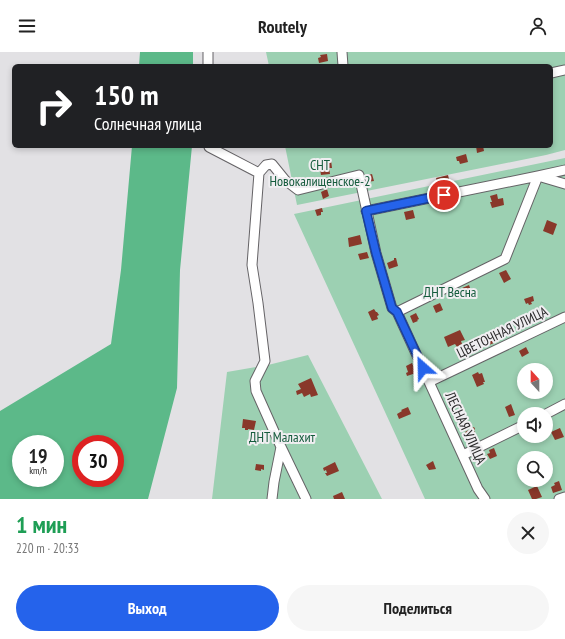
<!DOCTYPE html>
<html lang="ru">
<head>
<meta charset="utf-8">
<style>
	:root { --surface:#fff; --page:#f6f6f6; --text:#222; --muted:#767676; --accent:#2563eb }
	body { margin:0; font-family:"PT Sans Narrow",sans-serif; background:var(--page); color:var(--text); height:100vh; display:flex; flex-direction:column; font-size:15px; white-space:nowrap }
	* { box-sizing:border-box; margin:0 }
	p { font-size:13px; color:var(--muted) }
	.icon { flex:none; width:22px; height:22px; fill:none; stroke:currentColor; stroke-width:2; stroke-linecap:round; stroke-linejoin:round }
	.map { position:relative; height:447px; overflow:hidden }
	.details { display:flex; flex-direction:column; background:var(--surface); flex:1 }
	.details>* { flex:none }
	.banner { position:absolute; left:12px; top:12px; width:541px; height:84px; border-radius:6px; box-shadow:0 2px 6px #0003; background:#202124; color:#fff; overflow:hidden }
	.needle { width:26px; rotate:339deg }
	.tools { position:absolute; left:517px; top:311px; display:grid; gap:8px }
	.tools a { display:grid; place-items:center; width:36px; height:36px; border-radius:50%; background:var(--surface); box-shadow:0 2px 6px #0003; font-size:20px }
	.speed { position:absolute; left:12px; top:383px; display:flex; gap:8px; font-size:20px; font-weight:700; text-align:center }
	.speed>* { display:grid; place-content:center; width:52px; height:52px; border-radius:50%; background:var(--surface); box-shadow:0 2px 6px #0003; line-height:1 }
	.speed small { font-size:10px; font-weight:400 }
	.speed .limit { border:6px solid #d22; background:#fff; color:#111 }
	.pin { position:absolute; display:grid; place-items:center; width:34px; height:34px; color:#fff; margin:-17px; border:2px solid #fff; border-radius:50%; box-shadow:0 1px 4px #0007 }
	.me { position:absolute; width:44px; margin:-22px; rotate:335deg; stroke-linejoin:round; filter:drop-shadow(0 0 3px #0008) }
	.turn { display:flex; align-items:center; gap:14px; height:84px; padding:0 16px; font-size:18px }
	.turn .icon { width:52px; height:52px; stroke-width:2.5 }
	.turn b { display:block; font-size:28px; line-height:34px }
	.round { display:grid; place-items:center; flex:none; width:42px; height:42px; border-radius:21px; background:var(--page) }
	.headline { display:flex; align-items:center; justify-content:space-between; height:68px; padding:0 16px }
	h1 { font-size:24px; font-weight:700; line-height:30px; color:#1e9e55 }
	.cta { display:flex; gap:8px; margin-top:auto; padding:8px 16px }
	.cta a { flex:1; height:46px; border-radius:24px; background:var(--accent); color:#fff; font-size:16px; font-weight:700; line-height:46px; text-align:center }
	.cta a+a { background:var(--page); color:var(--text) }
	header { display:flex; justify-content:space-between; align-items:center; height:52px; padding:0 16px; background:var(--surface); font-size:18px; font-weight:700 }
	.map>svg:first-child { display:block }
	.green { fill:#9cd0b2; fill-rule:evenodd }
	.forest { fill:#5cb989; fill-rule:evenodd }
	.building { fill:#89382a }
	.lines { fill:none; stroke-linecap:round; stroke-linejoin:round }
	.minor-casing { stroke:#656366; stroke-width:11 }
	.minor { stroke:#fff; stroke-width:9 }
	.route-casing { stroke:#184099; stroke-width:10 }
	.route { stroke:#2563eb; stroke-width:7 }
	.labels { text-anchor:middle; stroke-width:4; stroke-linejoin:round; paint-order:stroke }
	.park-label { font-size:14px; fill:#145b3c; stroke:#f0eef1 }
	.street-label { font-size:14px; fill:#2a292a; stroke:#f0eef1 }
</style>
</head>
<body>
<header><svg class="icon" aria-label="menu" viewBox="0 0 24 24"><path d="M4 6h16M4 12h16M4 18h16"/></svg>Routely<svg class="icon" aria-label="person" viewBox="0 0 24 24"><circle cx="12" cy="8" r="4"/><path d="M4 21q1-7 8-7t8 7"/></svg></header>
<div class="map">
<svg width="565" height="447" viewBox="0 0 565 447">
	<rect width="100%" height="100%" fill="#e2e1e4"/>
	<path class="green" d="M266,0H565V98L546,103L297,153L285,94H551V14H269Z
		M565,106V447H425L294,162ZM524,318H546V340H524ZM524,362H546V384H524ZM524,406H546V428H524Z
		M308,303L382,447H212L227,320L268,313Z"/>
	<path class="forest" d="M140,0H193V14H139Z
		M132,94H192L180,218L177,336L148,447H0V359L111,292L121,218ZM21,392H55V426H21ZM81,392H115V426H81Z"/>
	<path class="building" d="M327,2L328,9L319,11L318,6L321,5L320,3Z
		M476,94H483L484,99L477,101Z
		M466,102L468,110L460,112L459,109H457L456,105Z
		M331,108L332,116H329L330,122L321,123L320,117L324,116L323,109Z
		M372,122L374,129L367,130L365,124Z
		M448,123L451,135L445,137V138L440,140L436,126Z
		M327,137L329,144L323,147L321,140Z
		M497,142L498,147L503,146L504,153L492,156L490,150H492L490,144Z
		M322,156L323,160H321V163L317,164L315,158Z
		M413,158L415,166L406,168L404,160Z
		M547,168L557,172L553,183L543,179Z
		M360,183L362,192L349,195L348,186Z
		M367,200L369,206L360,208L358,202Z
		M394,206H396L398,214L389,217L387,211L394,208Z
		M506,218L511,227L504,231L499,221Z
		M469,233L473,244L466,247L462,236Z
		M533,244L534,249L531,250L532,252L529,253L528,251L526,252L524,247Z
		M440,251L443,258L436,261L433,254Z
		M374,257L376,260H377L379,263L377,264L378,267L372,269L368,260Z
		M416,261L419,267L417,268L418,269L413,271L410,264Z
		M460,278L465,288L461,289L462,292L457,295L455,292L448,295L444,285Z
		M491,285L494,291L489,293L488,291L485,292L484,288Z
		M526,295L529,301L522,305L519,299Z
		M412,311L416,321L407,324L406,321L408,320L406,314Z
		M478,320L479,322L482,321L485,330H483L484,332L477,335L472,323Z
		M311,326L318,343L311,345L310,342L304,345L302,341L297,343L296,339L301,337L298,332Z
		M511,352L515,363L509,365L505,355Z
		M408,355L411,362L399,367L397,362L402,359L401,358Z
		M243,367L256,369L254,378L248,377V378H245V376H242Z
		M474,375L475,377L474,378L475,381L467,385L465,380Z
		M560,376L564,385L555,388L551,380Z
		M494,396L497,404L490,407L487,402L490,401L489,398Z
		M433,409L436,417L429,418L426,413Z
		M335,410L339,419L327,424L325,421H327L326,418L324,419L323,416Z
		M256,412L264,413V418L261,417V419L255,418Z
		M559,429L562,438L553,441L551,435L555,433L554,431Z
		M537,434L542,445L536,447H532L528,438Z
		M342,440L345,447H334L333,444Z"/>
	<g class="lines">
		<defs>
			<path id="minor" d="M208,0V14
				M342,0L343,14
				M551,21L565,18
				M209,94V95L259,121
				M259,121L266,113L272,112L285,128L298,138L359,123L376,201L392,256L397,260L478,437L485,447
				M259,121L252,213L258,251L265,309L255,329L256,339L281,395L274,430L272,447
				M366,159L538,124L565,118
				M397,260L505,207L538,124L565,132
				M429,330L565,265
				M546,362L565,352
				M281,395L306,447
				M463,403L524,373
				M559,447L565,445"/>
		</defs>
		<use href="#minor" class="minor-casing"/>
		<use href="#minor" class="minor"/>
	</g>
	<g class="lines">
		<defs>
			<path id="route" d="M423,316L397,260L392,256L376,201L366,159L444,143"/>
		</defs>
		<use href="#route" class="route-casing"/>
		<use href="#route" class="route"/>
	</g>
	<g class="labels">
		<g class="park-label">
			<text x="320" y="118">СНТ<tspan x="320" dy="16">Новокалищенское-2</tspan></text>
			<text x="450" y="245">ДНТ Весна</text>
			<text x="282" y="390">ДНТ Малахит</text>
		</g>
		<g class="street-label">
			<text transform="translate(502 280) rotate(-26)" y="5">ЦВЕТОЧНАЯ УЛИЦА</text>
			<text transform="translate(466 376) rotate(65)" y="5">ЛЕСНАЯ УЛИЦА</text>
		</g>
	</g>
</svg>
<div class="tools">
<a><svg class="needle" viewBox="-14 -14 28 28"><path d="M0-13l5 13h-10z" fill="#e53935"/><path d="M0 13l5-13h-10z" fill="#767676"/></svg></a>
<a><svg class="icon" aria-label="sound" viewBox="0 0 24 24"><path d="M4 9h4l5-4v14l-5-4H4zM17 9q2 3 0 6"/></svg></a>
<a><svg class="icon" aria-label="search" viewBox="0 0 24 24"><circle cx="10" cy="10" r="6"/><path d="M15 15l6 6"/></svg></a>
</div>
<div class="speed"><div>19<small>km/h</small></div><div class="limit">30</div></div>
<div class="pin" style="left:444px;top:143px;background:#d93025"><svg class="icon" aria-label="arrive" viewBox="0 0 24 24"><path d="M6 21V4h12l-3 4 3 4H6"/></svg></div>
<svg class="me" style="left:423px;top:316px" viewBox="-20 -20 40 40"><path d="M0-17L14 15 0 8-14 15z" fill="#2563eb" stroke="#fff" stroke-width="4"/></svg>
<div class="banner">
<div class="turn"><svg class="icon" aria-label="right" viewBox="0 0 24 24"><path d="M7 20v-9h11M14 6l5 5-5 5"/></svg><div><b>150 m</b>Солнечная улица</div></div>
</div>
</div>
<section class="details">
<div class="headline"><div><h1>1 мин</h1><p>220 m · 20:33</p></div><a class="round"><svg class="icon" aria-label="close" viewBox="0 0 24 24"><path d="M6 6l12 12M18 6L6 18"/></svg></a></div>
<div class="cta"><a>Выход</a><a>Поделиться</a></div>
</section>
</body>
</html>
